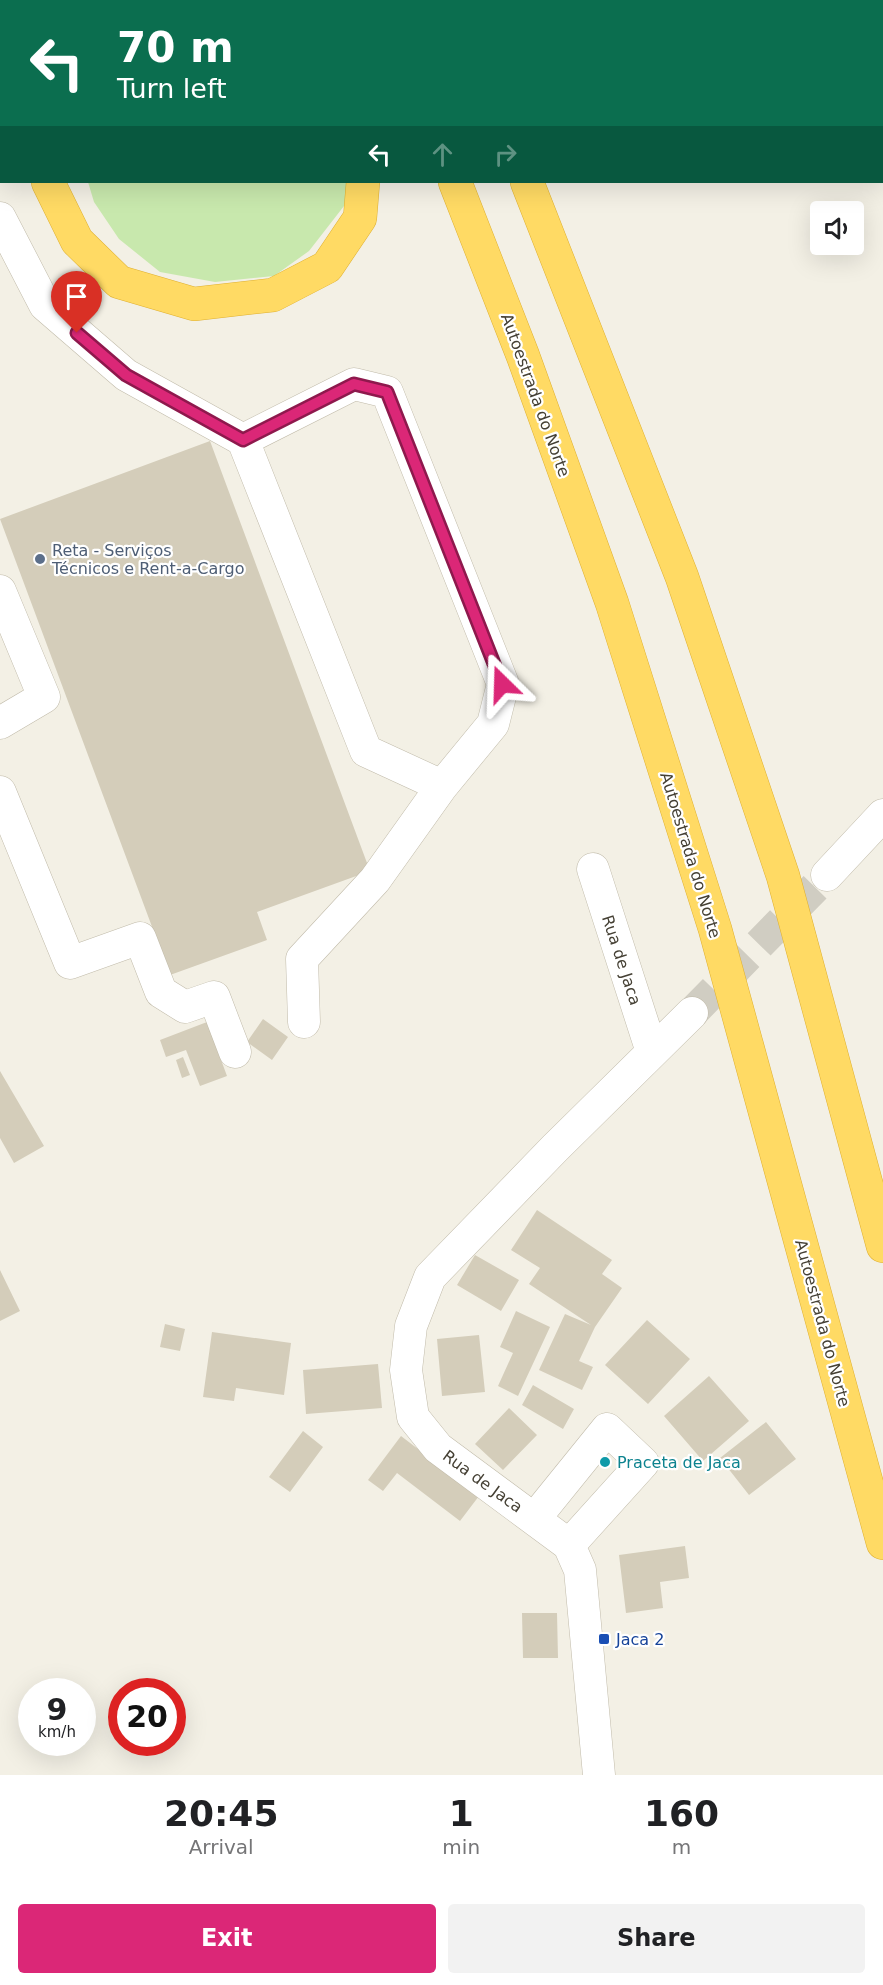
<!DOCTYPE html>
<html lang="en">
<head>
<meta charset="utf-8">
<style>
	:root { --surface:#fff; --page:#f2f2f2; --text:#202124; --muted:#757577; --accent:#db2777 }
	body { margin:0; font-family:"DejaVu Sans",sans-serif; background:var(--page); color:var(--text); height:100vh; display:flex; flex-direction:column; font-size:22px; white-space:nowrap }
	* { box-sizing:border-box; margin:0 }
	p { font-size:20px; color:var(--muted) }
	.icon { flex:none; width:33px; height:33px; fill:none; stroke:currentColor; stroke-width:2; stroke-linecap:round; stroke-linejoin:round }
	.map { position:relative; height:1775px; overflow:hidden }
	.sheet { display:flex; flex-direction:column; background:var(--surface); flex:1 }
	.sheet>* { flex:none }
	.top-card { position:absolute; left:0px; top:0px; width:884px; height:183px; box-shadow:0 6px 24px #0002; background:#0b6e4f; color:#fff; overflow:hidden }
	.tools { position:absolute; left:810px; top:201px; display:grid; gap:12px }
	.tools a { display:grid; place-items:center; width:54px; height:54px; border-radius:6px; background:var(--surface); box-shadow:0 6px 24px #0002; font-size:30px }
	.speed { position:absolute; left:18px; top:1678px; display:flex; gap:12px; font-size:30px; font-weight:700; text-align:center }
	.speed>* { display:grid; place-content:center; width:78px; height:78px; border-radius:50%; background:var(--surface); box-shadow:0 6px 24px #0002; line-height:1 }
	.speed small { font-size:15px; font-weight:400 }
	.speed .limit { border:9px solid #d22; background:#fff; color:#111 }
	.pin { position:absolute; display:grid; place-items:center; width:51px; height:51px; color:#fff; margin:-62px -26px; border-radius:50% 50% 50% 0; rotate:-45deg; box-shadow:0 0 6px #0007 }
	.pin .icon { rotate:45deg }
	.me { position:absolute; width:66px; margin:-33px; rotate:338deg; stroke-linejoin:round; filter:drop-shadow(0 0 4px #0008) }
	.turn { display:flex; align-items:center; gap:21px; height:126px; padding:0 18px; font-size:27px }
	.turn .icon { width:78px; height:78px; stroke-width:2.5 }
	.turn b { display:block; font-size:42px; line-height:51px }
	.lanes { display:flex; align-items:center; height:57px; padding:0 18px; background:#0003; justify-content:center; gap:30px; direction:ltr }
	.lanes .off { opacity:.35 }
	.eta { display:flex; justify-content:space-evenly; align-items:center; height:102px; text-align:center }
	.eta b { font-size:36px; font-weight:700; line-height:42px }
	.primary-button { display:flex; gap:12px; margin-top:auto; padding:12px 18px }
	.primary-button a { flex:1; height:69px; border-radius:6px; background:var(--accent); color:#fff; font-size:24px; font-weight:700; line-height:69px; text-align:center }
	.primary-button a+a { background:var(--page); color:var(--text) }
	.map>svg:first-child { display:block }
	.green { fill:#c8e8ad }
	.building { fill:#d4cdba }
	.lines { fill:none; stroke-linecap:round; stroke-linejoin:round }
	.minor-tunnel { stroke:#d0cdc2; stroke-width:32; stroke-dasharray:32 16; stroke-linecap:butt }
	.minor-casing { stroke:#c1bbaa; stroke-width:33 }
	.highway-casing { stroke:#dfb032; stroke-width:34 }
	.minor { stroke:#fff; stroke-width:32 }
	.highway { stroke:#ffda64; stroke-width:33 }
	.route-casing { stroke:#8e194d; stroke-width:15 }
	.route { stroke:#db2777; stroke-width:10 }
	.service-dot { fill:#5c6f8a; stroke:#fff; stroke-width:2 }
	.culture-dot { fill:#0f9aa8; stroke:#fff; stroke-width:2 }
	.transit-dot { fill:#1a4fb4; stroke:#fff; stroke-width:2 }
	.labels { text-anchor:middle; stroke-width:4.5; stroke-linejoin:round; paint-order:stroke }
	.street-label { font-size:16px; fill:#454034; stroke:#fff }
	.service-label { font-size:16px; fill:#4e5e75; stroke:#fff; text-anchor:start }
	.culture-label { font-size:16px; fill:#0d838f; stroke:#fff; text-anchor:start }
	.transit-label { font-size:16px; fill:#164399; stroke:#fff; text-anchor:start }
</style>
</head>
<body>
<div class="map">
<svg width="883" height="1775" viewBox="0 0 883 1775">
	<rect width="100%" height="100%" fill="#f3f0e5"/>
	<path class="green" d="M68,0H312V1L68,2Z
		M88,182H350L344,206L309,251L274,276L215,282L160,272L119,239L94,202Z"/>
	<path class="building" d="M210,441L370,871L257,912L267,940L170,975L0,519Z
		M263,1019L288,1037L272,1060L247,1042Z
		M207,1022L227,1076L200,1086L186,1050L166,1057L160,1040Z
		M183,1057L190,1075L182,1078L176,1060Z
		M0,1071L44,1146L14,1163L0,1138Z
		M537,1210L612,1260L602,1274L622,1288L595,1327L579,1361L593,1367L582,1390L539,1370L565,1314L591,1325L529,1284L540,1268L511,1250Z
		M475,1255L519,1280L501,1311L457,1285Z
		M0,1270L20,1311L0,1321Z
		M516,1311L550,1327L518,1396L498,1386L513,1353L500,1347Z
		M647,1320L690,1359L648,1404L605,1365Z
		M165,1324L185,1329L180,1351L160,1347Z
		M212,1332L291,1343L284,1395L236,1388L234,1401L203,1397Z
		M479,1335L485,1392L442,1396L437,1339Z
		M378,1364L382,1408L306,1414L303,1370Z
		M709,1376L749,1421L703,1461L664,1416Z
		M533,1385L574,1409L563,1429L522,1405Z
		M509,1408L537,1435L503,1470L475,1444Z
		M766,1422L796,1459L749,1495L720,1458Z
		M303,1431L323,1447L290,1492L269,1477Z
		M401,1436L479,1496L460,1521L397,1473L383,1491L368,1480Z
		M685,1546L689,1578L660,1582L663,1608L626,1613L619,1555Z
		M522,1613H557L558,1658H523Z"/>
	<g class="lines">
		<path class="minor-tunnel" d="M692,1013L827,875"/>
		<defs>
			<path id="minor" d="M0,218L45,305L126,375L243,440L366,751L442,786
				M243,440L354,384L387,392L503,684L493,724L442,786L375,880L302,959L304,1022
				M0,591L44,697L0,723
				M0,792L70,963L140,938L161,992L185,1007L214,997L235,1052
				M593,869L652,1052
				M827,875L883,815
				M535,1518L607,1429L643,1463L569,1545
				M599,1775L580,1570L569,1545L438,1448L413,1417L406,1370L411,1326L430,1277L555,1148L692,1013"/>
			<path id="highway" d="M27,0V2
				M336,0L337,2
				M379,0L380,2
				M447,0V2
				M48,182L77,241L119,282L194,304L273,295L327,267L360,218L363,182
				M455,182L523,356L612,603L715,929L883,1543
				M527,182L682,577L783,876L883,1246"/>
		</defs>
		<use href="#minor" class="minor-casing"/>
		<use href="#highway" class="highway-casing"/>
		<use href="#minor" class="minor"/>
		<use href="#highway" class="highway"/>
	</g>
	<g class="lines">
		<defs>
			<path id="route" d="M77,333L126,375L243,440L354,384L387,392L502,684"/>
		</defs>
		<use href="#route" class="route-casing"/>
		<use href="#route" class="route"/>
	</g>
	<circle class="service-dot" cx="40" cy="559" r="6"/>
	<circle class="culture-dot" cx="605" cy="1462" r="6"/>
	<rect class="transit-dot" x="598" y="1633" width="12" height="12" rx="3"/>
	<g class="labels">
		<g class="street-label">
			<text transform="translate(536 395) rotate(70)" y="6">Autoestrada do Norte</text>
			<text transform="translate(691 855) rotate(73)" y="6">Autoestrada do Norte</text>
			<text transform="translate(622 960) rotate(72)" y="6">Rua de Jaca</text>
			<text transform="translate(823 1323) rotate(75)" y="6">Autoestrada do Norte</text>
			<text transform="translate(483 1481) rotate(36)" y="6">Rua de Jaca</text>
		</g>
		<g class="service-label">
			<text x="52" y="556">Reta - Serviços<tspan x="52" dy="18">Técnicos e Rent-a-Cargo</tspan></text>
		</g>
		<g class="culture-label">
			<text x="617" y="1468">Praceta de Jaca</text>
		</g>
		<g class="transit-label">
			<text x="616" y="1645">Jaca 2</text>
		</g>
	</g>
</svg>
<div class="tools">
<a><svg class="icon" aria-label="sound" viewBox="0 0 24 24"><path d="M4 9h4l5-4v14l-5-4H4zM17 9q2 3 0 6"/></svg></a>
</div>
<div class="speed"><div>9<small>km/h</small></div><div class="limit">20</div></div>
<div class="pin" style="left:77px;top:333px;background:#d93025"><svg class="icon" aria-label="arrive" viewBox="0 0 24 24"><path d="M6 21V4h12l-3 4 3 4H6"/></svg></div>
<svg class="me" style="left:502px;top:684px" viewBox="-20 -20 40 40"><path d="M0-17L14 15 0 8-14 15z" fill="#db2777" stroke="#fff" stroke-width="4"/></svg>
<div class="top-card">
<div class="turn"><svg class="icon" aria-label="left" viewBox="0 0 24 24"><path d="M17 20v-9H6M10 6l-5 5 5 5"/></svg><div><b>70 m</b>Turn left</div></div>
<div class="lanes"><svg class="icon" aria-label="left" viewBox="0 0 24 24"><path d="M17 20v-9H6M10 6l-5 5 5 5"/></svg><svg class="icon off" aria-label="ahead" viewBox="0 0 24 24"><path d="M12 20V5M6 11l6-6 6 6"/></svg><svg class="icon off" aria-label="right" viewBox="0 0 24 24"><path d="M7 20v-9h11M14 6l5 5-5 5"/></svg></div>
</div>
</div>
<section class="sheet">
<div class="eta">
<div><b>20:45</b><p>Arrival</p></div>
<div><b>1</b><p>min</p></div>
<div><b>160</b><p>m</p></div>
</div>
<div class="primary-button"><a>Exit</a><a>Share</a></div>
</section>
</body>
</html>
